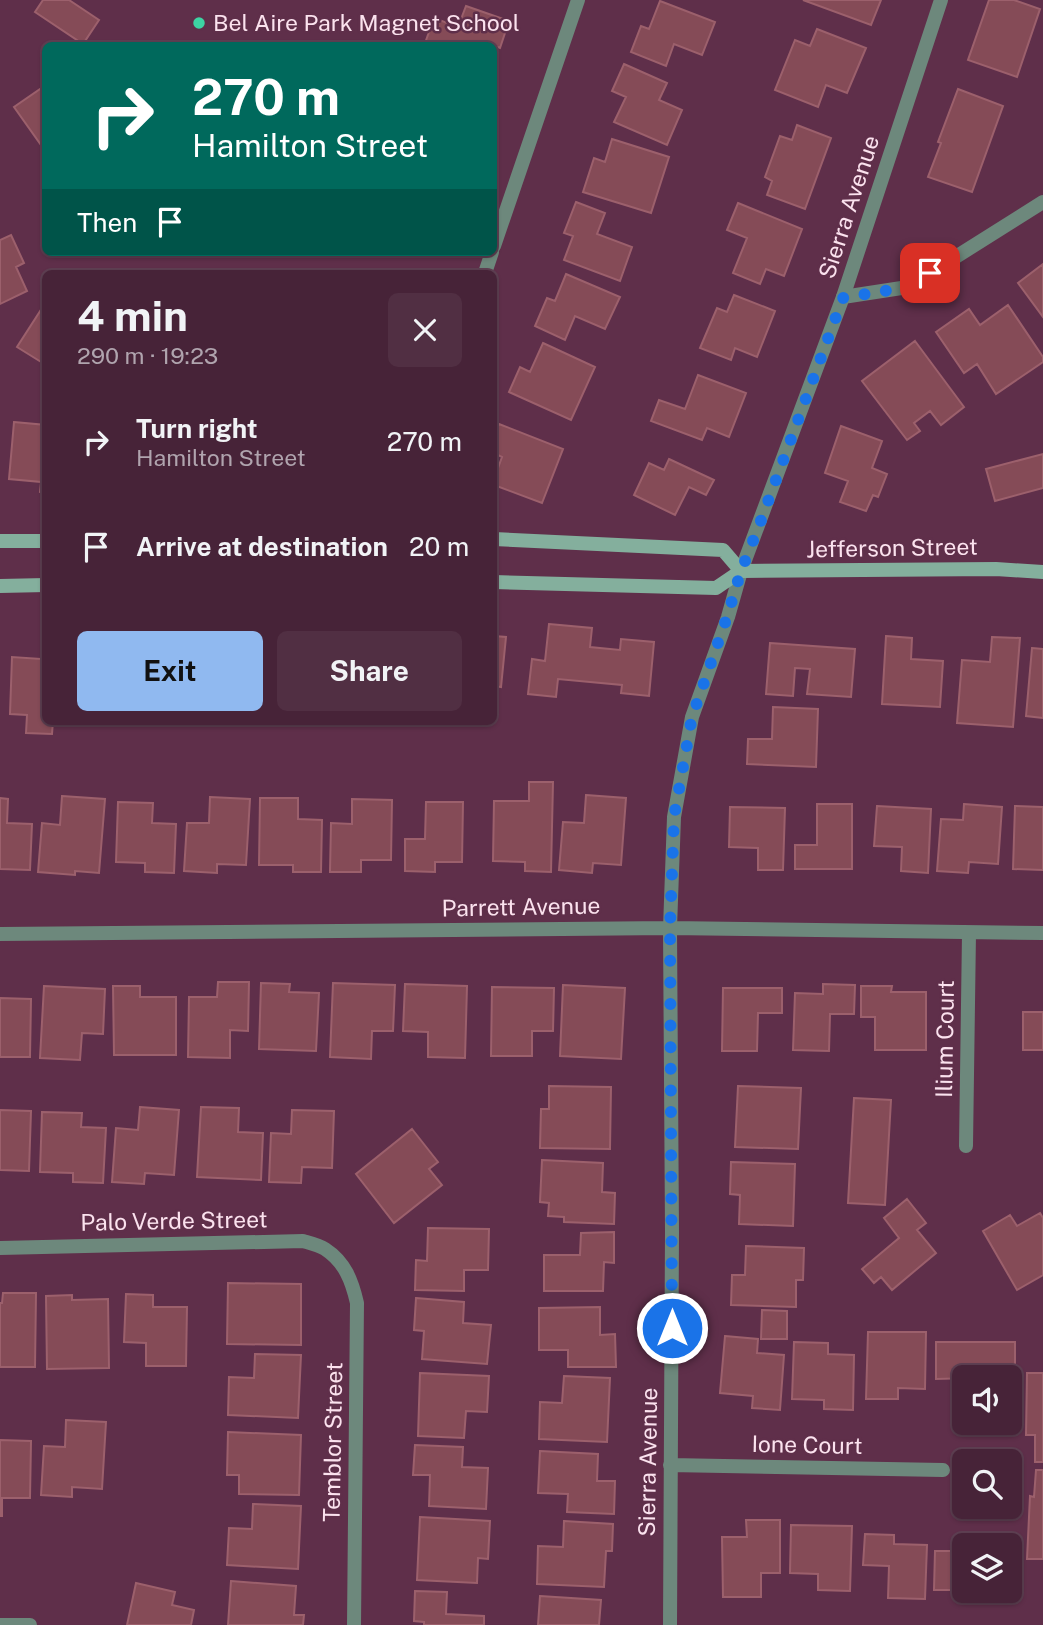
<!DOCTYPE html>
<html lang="en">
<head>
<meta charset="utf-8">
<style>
	:root { --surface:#472338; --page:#512f43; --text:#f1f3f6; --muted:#b0a4ae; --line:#5f4053; --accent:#90b9f0 }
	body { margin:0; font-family:"Public Sans",sans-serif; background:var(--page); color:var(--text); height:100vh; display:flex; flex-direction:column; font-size:26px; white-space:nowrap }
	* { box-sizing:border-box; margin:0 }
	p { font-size:23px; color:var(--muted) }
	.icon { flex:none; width:38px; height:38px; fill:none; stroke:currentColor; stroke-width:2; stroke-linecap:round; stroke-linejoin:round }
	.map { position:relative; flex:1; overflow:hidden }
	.details { position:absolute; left:42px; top:270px; width:455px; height:455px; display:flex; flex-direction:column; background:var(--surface); border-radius:10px; box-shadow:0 2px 5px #0004,0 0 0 2px var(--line) }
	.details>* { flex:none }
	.banner { position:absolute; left:42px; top:42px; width:455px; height:214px; border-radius:10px; box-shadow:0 2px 5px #0004,0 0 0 2px var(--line); background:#00695c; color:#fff; overflow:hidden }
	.buttons { position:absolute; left:952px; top:1365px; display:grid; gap:14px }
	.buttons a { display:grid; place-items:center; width:70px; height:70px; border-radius:10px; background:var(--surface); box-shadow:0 2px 5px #0004,0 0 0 2px var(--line); font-size:35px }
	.pin { position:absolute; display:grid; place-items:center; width:60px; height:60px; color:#fff; margin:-30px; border-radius:14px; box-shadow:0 4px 10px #0006 }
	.me { position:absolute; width:77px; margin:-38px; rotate:0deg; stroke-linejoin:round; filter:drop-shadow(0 0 5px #0008) }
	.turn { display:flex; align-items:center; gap:24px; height:147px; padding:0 35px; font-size:32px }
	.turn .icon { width:91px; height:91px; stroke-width:2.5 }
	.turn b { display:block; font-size:49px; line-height:60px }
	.then { display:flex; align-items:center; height:66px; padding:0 35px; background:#0003; gap:14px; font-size:26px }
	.round { display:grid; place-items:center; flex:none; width:74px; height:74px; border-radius:10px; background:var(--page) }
	.head { display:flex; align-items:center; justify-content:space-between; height:119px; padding:0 35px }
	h1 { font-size:42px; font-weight:700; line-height:52px }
	.primary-button { display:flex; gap:14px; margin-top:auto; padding:14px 35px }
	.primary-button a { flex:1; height:80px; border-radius:10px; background:var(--accent); color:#111; font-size:28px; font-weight:700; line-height:80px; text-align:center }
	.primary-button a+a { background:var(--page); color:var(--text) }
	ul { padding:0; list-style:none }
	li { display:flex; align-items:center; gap:21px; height:105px; padding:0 35px }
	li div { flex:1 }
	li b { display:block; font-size:26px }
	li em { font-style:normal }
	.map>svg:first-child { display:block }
	.building { fill:#854b57; stroke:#9c606c; stroke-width:2 }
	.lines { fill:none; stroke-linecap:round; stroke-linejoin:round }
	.minor { stroke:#6d887c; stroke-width:14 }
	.tertiary { stroke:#6d887c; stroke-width:14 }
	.secondary { stroke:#84af9d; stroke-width:14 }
	.route { stroke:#1a73e8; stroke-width:12; stroke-dasharray:0 21.6 }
	.poi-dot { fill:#3dd4a3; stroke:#5f2f4a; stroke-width:2.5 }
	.labels { text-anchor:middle; stroke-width:5; stroke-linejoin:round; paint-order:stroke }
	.poi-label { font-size:23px; fill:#fbe2ee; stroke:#5f2f4a; text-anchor:start }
	.street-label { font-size:23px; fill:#fbe2ee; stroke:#5f2f4a }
</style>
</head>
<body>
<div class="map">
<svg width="1043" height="1625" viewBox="0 0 1043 1625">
	<rect width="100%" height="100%" fill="#5f2f4a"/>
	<path class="building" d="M43,0H69L99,20L83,44L35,12Z
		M803,0H881L871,25Z
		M989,0H1014L1040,9L1017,77L968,60Z
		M660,1L715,22L702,55L674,44L666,66L631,52L641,26L649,29Z
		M466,6L509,21L500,48L487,43L486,46H424L434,18L458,27Z
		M817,29L866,48L847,93L826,85L818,107L775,90L795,40L810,46Z
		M624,64L667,83L659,100L682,110L667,145L614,122L626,97L612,91Z
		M46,85V152L14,107Z
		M958,89L1003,106L972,192L928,177L941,143L938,142Z
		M797,125L831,138L805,209L767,195L772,181L765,177L780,136L792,140Z
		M612,139L669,157L651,213L583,192L594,158L605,162Z
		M576,202L605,213L597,234L632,247L620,281L564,260L573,236L564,233Z
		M738,203L802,229L784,276L766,269L760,284L733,273L747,238L727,230Z
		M11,235L24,263L16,267L27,291L0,304V240Z
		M1043,264V317L1018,283Z
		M566,274L620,297L605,329L575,316L565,340L535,326L547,298L555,301Z
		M734,295L775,311L757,357L735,348L731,360L700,348L717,308L727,312Z
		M46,302V365L17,347Z
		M1008,305L1043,357V362L996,394L977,364L964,373L936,332L969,309L980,325Z
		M915,341L964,407L941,425L930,411L914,423L920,431L907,440L862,381Z
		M543,343L595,367L571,420L509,392L520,367L530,372Z
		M698,375L746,393L729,437L707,428L702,440L651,421L659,400L685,409Z
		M14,422L46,425L44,447H46V493L40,492L41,482L9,479Z
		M499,424L563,449L542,503L494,485V479L502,457L494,453V437Z
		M841,426L882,441L872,468L887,474L878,497L873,495L866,511L840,502L848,481L825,473Z
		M1043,454V488L995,501L986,469Z
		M669,459L714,480L706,495L689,487L675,515L634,495L649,463L664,470Z
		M549,624L592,628L590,647L620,650L621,639L654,642L649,696L621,693L622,685L558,679L556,697L528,694L532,659L545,661Z
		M494,636L506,637L501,687L494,686Z
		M886,636L912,638L911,659L943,661L940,707L882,704Z
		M992,637L1020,638L1013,727L957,723L962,660L990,662Z
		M42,643H46V721H53L52,734L26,733L27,715L10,714L12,657L41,659Z
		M770,643L855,649L851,697L807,694L810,669L795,668L793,696L766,694Z
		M1032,648L1043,649V718L1026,716Z
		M773,707L818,709L816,767L747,764L748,739H772Z
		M529,782H553L551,872L525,871V862L493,861L494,801H529Z
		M586,795L626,798L621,865L593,863L592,873L559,870L563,822L584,823Z
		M62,796L105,799L99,873L75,871V875L38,872L42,823L60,825Z
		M210,797L250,799L246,865L217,864V873L184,871L187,823H209Z
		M0,798L8,799L7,823L32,824L30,870L0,869Z
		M260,798H298V819L322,820L321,872H293V865H259Z
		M352,799L392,800L391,860H361V872H330L331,823L352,824Z
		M118,802L153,803L152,823L176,824L174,873L145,872V863L116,862Z
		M426,802H463L462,862H435V872L405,871V839H425Z
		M817,804H852V869H795V845H817Z
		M964,804L1002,807L998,864L969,862L968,873L937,871L941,819L963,820Z
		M877,806L931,809L928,873L901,871L902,847L874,846Z
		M1015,806L1043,807V870L1013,869Z
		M730,807L785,808L783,870H758V848L729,847Z
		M218,982H249L248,1031L230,1030V1058L188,1057L189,997H217Z
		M261,983L290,984L289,992L319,993L316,1051L259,1049Z
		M333,983L395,985L393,1031H372L371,1059L330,1057Z
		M405,984L467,986L465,1058L428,1057V1032L403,1031Z
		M823,984L855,985L854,1014H830L829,1051L793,1050L795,993L823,994Z
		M563,985L625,988L621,1059L560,1056Z
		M44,986L105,989L103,1034L82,1033L80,1060L40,1058Z
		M113,986H140V997H176V1055H114Z
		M861,986H892L891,992H926V1050H875V1017H861Z
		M492,987L554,988L553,1031H532V1056H491Z
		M723,988H782V1013H758L757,1051H722Z
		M0,998L31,999L30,1057H0Z
		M1023,1012H1043V1050H1023Z
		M549,1086L611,1087L610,1149L540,1148L541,1109H549Z
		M738,1086L801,1088L798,1149L735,1147Z
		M854,1098L891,1100L885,1205L848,1203Z
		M140,1107L179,1110L174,1175L145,1173L144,1184L112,1182L116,1128L138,1130Z
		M201,1107L239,1108L238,1132L263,1133L261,1180L197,1177Z
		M0,1110L31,1111L29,1171L0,1170Z
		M292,1110L334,1111L332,1168L302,1167L301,1183L269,1182L271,1133L291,1134Z
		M42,1112L82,1113L81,1127L106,1128L103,1183L73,1182V1173L40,1172Z
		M412,1129L438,1162L429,1169L442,1185L394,1223L356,1174Z
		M542,1160L603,1163L602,1192L615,1193L614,1224L564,1222V1217L548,1216L549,1203L540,1202Z
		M731,1162L795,1164L793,1226L739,1224L740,1195L730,1194Z
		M907,1199L926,1223L917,1230L936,1253L892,1290L881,1277L874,1283L862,1269L899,1238L884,1218Z
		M1040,1213L1043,1218V1275L1017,1290L983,1231L1010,1215L1017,1226Z
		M428,1228L489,1229L488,1270H464V1291L415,1290L416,1260L427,1261Z
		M614,1232V1263L604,1262L603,1291H544V1255H580L581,1233Z
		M746,1246L804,1248L803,1280H796V1307L731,1305L732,1275H745Z
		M228,1283L301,1284V1345L227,1344Z
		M3,1293H36L35,1367H0V1303H2Z
		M126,1294L153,1295V1307H187L186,1366H146V1343L124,1342Z
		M72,1295V1300L108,1299L109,1368L47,1369L46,1296Z
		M416,1298L464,1302L463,1323L491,1325L487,1364L422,1359L424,1331L414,1330Z
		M600,1307V1335L615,1334L616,1367H568V1350H539V1308Z
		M762,1310L787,1311V1339H761Z
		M868,1332H926L925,1389L898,1388V1399H866Z
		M725,1336L758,1339L757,1353L784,1355L780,1410L752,1408L753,1396L720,1393Z
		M794,1342L828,1343V1354L854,1355L853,1410L824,1409V1400L792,1399Z
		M936,1342H1015V1379H1010V1377L936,1379Z
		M255,1354L301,1355L298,1418L228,1415L229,1377L254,1378Z
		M420,1373L489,1376L487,1412L466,1411L464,1438L418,1436Z
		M1027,1373H1043V1462H1035V1435H1026Z
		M564,1376L610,1378L607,1442L539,1439L540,1402L562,1403Z
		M66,1420L106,1422L102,1489L72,1487V1497L41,1495L44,1446L65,1447Z
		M228,1432L301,1435L299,1495L239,1494V1475H227Z
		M0,1440L31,1441L30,1498H2V1516H0Z
		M415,1445L463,1447L462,1467L488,1468L486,1509L429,1506L430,1475H413Z
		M540,1451L598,1454L597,1481H615L614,1514L567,1512L568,1494L538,1493Z
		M1036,1470H1043V1559H1027L1030,1496L1034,1497Z
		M253,1504L301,1506L298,1569L227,1565L229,1528L252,1529Z
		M420,1517L490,1521L488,1559L478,1558L477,1583L417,1580Z
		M746,1520H780V1573H761V1597H723L722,1537H747Z
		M564,1521L613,1524L612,1551H606L604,1587L537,1584L538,1546L563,1547Z
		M791,1525L852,1526L850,1591L818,1590V1574L790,1573Z
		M865,1534L894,1535V1544L927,1545L925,1599L888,1598L889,1566L863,1565Z
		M935,1551H964V1590H934Z
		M1010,1557H1017V1591H991H1010Z
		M231,1581L296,1586L294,1615H304L303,1625H228Z
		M136,1583L175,1592L172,1605L194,1610L191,1625H127Z
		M415,1591L447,1592L446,1614L484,1616V1625H424V1622L414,1621Z
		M540,1596L601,1600L599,1625H538Z"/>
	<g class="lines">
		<path class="minor" d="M494,246L578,0
			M485,273L492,252
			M843,297L908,287L1043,202
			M0,934L670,928L1043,933
			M966,1146L969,933
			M0,1248L303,1241C310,1243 319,1245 325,1249C345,1262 352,1281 357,1303L354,1625
			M670,1465L943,1470
			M0,1625H30
			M670,1625L672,1232L670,928L674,817L692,717L728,617L741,571"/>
		<path class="tertiary" d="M741,571L843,297L941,0"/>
		<path class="secondary" d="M494,539L723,550L741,571
			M0,541H46
			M494,582L716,588L741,571L996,569L1043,572
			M0,586L46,585"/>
	</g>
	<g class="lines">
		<path class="route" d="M672,1328L670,928L674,817L692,717L727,617L741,571L759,526L843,298L908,287L930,273"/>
	</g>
	<circle class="poi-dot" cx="199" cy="23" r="7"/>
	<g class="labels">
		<g class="poi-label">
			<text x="213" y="31">Bel Aire Park Magnet School</text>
		</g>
		<g class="street-label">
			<text transform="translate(849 207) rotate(-72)" y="8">Sierra Avenue</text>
			<text transform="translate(892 548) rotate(-1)" y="8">Jefferson Street</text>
			<text transform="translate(521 907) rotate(-1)" y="8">Parrett Avenue</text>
			<text transform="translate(945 1039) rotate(-89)" y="8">Ilium Court</text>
			<text transform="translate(174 1221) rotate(-1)" y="8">Palo Verde Street</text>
			<text transform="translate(333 1442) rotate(-89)" y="8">Temblor Street</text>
			<text transform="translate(807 1445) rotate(1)" y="8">Ione Court</text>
			<text transform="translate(648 1462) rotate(-89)" y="8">Sierra Avenue</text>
		</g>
	</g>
</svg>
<div class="buttons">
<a><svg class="icon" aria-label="sound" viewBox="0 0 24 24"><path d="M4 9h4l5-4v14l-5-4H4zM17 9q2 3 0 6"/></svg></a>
<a><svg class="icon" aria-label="search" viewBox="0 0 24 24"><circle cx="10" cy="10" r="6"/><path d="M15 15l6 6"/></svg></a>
<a><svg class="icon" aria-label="layers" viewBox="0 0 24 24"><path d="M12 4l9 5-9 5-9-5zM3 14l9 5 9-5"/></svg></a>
</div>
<div class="pin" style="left:930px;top:273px;background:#d93025"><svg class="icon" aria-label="arrive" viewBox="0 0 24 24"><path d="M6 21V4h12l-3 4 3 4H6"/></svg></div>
<svg class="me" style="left:672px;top:1328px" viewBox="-20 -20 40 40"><circle r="17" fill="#1a73e8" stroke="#fff" stroke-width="3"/><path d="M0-11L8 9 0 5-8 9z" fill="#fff"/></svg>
<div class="banner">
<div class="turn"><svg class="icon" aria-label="right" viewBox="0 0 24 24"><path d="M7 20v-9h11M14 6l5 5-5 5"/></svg><div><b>270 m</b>Hamilton Street</div></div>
<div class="then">Then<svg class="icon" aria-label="arrive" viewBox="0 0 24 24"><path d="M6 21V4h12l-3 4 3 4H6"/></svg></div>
</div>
<section class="details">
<div class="head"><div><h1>4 min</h1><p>290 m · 19:23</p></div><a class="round"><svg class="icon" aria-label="close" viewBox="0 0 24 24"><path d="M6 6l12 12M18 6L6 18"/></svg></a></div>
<ul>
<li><svg class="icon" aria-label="right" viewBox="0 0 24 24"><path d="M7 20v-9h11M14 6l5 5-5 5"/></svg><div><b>Turn right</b><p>Hamilton Street</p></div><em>270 m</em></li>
<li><svg class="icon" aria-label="arrive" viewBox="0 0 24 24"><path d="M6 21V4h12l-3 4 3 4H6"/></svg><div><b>Arrive at destination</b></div><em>20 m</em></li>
</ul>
<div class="primary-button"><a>Exit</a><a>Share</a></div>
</section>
</div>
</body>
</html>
